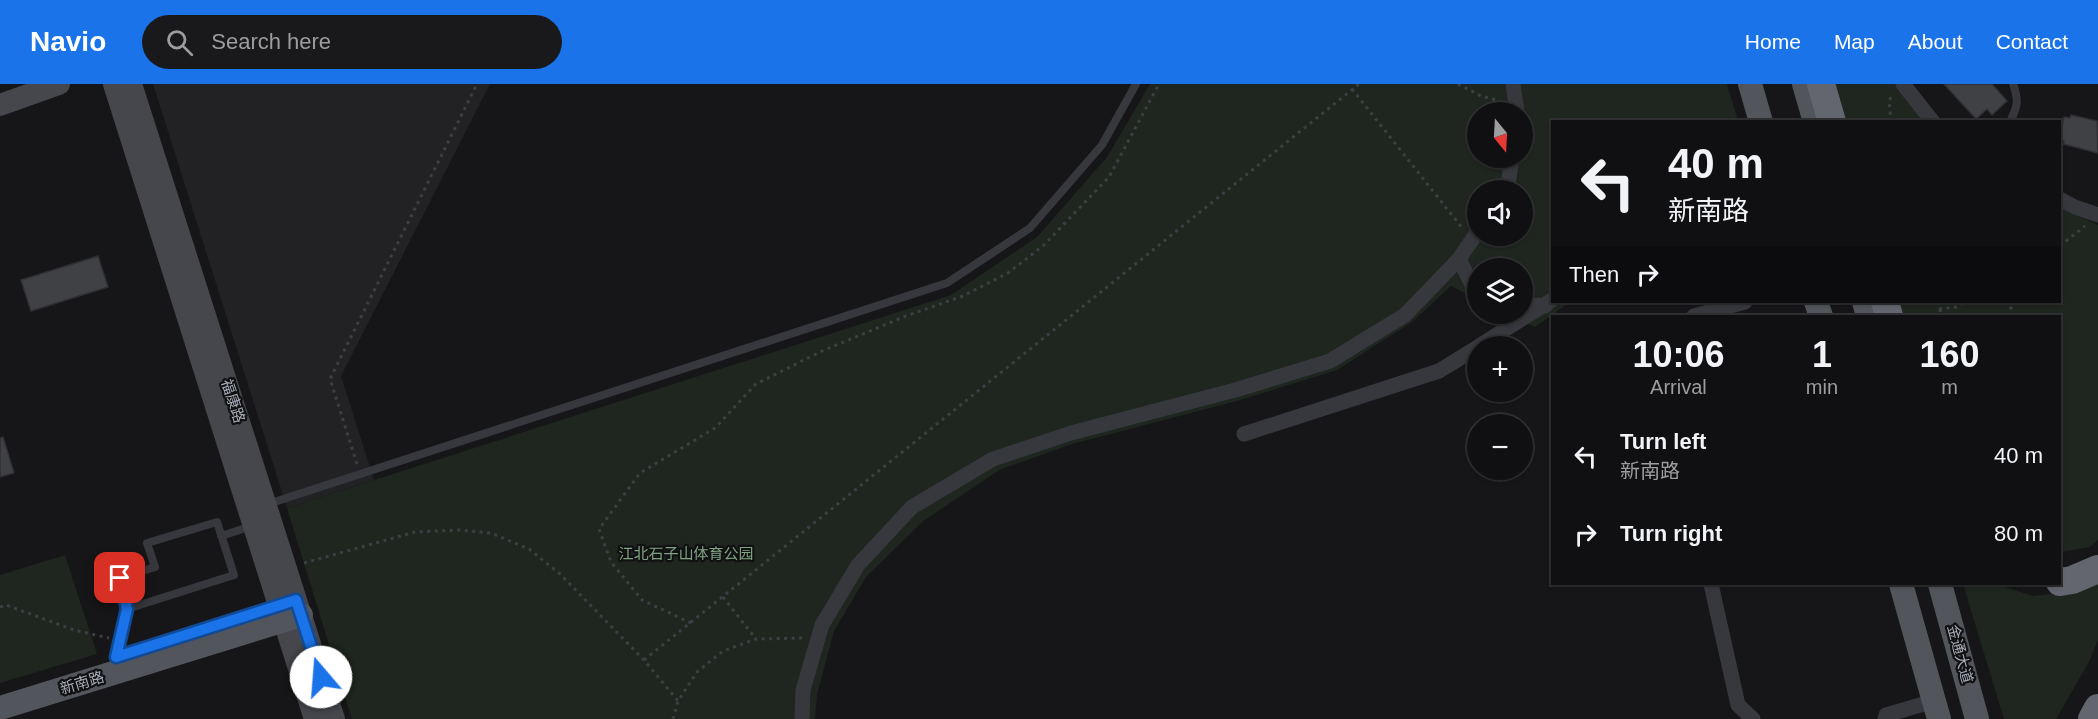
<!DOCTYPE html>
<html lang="en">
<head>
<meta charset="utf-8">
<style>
	:root { --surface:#101012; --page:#19191b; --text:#f1f3f6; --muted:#9c9d9f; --line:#303032; --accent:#1a73e8 }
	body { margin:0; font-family:Arial,"Noto Sans SC",sans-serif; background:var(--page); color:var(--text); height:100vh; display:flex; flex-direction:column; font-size:22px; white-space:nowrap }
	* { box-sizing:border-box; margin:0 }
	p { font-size:20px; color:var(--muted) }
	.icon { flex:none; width:33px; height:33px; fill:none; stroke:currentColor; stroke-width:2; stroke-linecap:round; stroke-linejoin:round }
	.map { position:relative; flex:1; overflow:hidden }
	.drawer { position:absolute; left:1551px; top:231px; width:510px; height:270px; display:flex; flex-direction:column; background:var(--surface); border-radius:0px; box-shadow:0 2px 4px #0004,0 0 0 2px var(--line) }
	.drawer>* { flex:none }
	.hud { position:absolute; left:1551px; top:36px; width:510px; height:183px; border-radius:0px; box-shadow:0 2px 4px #0004,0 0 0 2px var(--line); background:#101012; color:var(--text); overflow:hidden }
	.needle { width:39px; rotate:162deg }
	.controls { position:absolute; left:1467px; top:18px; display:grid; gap:12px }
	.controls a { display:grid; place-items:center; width:66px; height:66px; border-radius:50%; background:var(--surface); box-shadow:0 2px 4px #0004,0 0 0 2px var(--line); font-size:30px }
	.pin { position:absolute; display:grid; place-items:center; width:51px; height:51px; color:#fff; margin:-26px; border-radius:12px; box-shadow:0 3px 9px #0006 }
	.me { position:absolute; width:66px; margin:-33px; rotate:342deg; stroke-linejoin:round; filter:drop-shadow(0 0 4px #0008) }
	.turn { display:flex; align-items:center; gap:21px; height:126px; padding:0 18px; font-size:27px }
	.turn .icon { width:78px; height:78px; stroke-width:2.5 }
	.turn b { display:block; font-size:42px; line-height:51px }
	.then { display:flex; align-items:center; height:57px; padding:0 18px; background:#0003; gap:12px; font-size:22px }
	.eta { display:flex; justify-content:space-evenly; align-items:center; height:102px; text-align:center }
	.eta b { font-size:36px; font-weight:700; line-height:42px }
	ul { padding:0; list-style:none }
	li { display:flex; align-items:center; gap:18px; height:78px; padding:0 18px }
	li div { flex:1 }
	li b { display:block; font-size:22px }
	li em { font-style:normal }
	header { display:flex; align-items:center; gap:36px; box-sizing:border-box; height:84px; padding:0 30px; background:var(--accent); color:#fff }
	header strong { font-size:28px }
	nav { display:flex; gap:33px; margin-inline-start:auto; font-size:21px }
	.search { width:420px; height:54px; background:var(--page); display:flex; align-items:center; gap:15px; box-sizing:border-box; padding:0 21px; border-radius:33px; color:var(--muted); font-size:22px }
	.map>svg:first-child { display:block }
	.built { fill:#222225 }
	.green { fill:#1e261f; fill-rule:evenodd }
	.building { fill:#404145; stroke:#303034; stroke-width:1.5 }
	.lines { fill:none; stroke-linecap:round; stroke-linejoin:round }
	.path { stroke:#3d3f44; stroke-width:3; stroke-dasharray:3 4.5; stroke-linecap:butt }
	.lane { stroke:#37383d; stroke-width:8 }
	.street { stroke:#37383d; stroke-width:15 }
	.secondary { stroke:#45474d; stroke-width:22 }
	.primary { stroke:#53555c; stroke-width:24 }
	.highway { stroke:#63666e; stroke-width:28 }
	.route-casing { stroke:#114b97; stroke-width:15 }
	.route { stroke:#1a73e8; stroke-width:10 }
	.labels { text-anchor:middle; stroke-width:4.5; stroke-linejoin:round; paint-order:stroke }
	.street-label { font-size:15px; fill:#a8adb8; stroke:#111113 }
	.park-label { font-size:15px; fill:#7fa381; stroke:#111113 }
</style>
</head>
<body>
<header>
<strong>Navio</strong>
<div class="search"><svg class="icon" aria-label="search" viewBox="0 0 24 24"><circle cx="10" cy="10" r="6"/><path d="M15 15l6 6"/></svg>Search here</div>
<nav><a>Home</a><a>Map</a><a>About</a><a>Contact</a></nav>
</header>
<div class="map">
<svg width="2098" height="635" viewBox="0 0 2098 635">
	<rect width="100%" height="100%" fill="#161618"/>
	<path class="built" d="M153,0H490L341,292L374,396L287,424Z"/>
	<path class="green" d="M1150,0H1727L1738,37L1552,38V218H1570L1535,243L1507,230H1522V184H1478L1477,215L1451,202L1412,238L1337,286L1237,317L1072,360L999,386L922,438L866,493L834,547L817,610L815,635H352L287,424L951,211L1037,153L1107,73ZM1478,28H1522V74H1478ZM1478,106H1522V152H1478Z
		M1830,0H1896L1923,37H1843Z
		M2060,123L2098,141V456L2090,463L2060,468V232H1903L1898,218H2060Z
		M65,471L97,570L0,599V491Z
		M2098,496V556L2089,578L2056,635H2004L1963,500H1995L2033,512L2079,507Z"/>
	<path class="building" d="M1944,0H1992L2007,17L1992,31L1987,25L1976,35Z
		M2071,31L2097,37L2098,69L2063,60L2064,57L2060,56V51L2064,33L2070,34Z
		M98,172L108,203L31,227L21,196Z
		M3,353L14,389L0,393V354Z"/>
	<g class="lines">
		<path class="path" d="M1458,0L1481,12L1500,17
			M1352,5L1463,145
			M1891,38L1889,16L1893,11
			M2060,162L2085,142
			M1937,218L1942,232
			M1939,225L1956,223L1966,218
			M2007,232L2014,218
			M2060,360L2063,362
			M357,380L330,295L477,0
			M304,479L415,448L459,446L491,449L529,465L560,490L644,576L678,617
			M723,513L756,555
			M0,523L6,521L74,546L109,554
			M691,539L642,516L611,478L599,445L640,389L715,344L756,300L822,267L906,232L963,212L1008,189L1044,161L1109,93L1159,0
			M644,576L1359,0
			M673,635L678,617L697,588L723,567L756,555L803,554"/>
		<path class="lane" d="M2010,38C2018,21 2019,17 2013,0
			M268,420L947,199L1030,144L1102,61L1136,0
			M221,452L252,442
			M116,573L127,525L234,491L217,438L147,459L155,483L120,494L127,525"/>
		<path class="street" d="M1513,0L1517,28
			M1903,0L1933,38
			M1504,106L1508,101L1512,74
			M2060,115L2075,123L2098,131
			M1459,175L1473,203L1478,205
			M1522,220L1545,222
			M1694,232L1745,218
			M1479,262L1552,216
			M1244,350L1439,287L1478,263
			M1711,500L1738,621L1753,635
			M802,635L803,606L822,541L858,481L912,423L993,375L1071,349L1239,305L1330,277L1405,231L1459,175L1478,147
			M1885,635L1886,631L1934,617"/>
		<path class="secondary" d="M114,0L315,635
			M131,0L334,635
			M0,21L59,0"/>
		<path class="primary" d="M1750,0L1761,38
			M1804,0L1815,38
			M1816,218L1821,232
			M1864,218L1868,232
			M1901,500L1939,635
			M1940,500L1977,635
			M0,624L301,531"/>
		<path class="highway" d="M1821,0L1832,38
			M1885,218L1889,232
			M2060,498L2072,496L2098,485
			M2092,635L2098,624"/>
	</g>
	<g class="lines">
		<defs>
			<path id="route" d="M120,494L127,525L116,573L296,516L321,593"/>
		</defs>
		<use href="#route" class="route-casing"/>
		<use href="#route" class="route"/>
	</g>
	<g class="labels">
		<g class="street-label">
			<text transform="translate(233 317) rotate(72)" y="5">福康路</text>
			<text transform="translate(1960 570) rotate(75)" y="5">金通大道</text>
			<text transform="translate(82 599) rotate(-17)" y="5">新南路</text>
		</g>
		<g class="park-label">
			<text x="686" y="475">江北石子山体育公园</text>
		</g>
	</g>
</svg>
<div class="controls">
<a><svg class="needle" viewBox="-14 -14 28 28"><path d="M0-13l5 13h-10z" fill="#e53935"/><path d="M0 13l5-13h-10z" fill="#9c9d9f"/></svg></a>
<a><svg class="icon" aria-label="sound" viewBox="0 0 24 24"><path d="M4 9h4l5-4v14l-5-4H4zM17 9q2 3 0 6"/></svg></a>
<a><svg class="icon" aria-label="layers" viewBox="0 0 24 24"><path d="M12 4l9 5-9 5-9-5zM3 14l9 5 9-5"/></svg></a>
<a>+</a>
<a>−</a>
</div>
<div class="pin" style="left:120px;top:494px;background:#d93025"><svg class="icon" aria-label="arrive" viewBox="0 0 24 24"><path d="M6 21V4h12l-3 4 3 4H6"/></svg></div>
<svg class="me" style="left:321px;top:593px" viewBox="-20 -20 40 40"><circle r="19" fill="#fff"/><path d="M0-13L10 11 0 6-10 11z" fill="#1a73e8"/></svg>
<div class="hud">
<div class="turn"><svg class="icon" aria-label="left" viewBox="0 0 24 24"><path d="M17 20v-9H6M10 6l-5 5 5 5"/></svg><div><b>40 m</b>新南路</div></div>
<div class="then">Then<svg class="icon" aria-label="right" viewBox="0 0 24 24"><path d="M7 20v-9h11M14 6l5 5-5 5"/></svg></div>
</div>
<section class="drawer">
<div class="eta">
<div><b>10:06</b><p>Arrival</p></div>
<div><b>1</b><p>min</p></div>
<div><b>160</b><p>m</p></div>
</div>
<ul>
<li><svg class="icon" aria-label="left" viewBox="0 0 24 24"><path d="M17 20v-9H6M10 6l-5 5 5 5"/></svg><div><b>Turn left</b><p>新南路</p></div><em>40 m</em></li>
<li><svg class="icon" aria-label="right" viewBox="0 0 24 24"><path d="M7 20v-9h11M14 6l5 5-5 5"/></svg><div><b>Turn right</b></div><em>80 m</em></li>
</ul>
</section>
</div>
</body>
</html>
